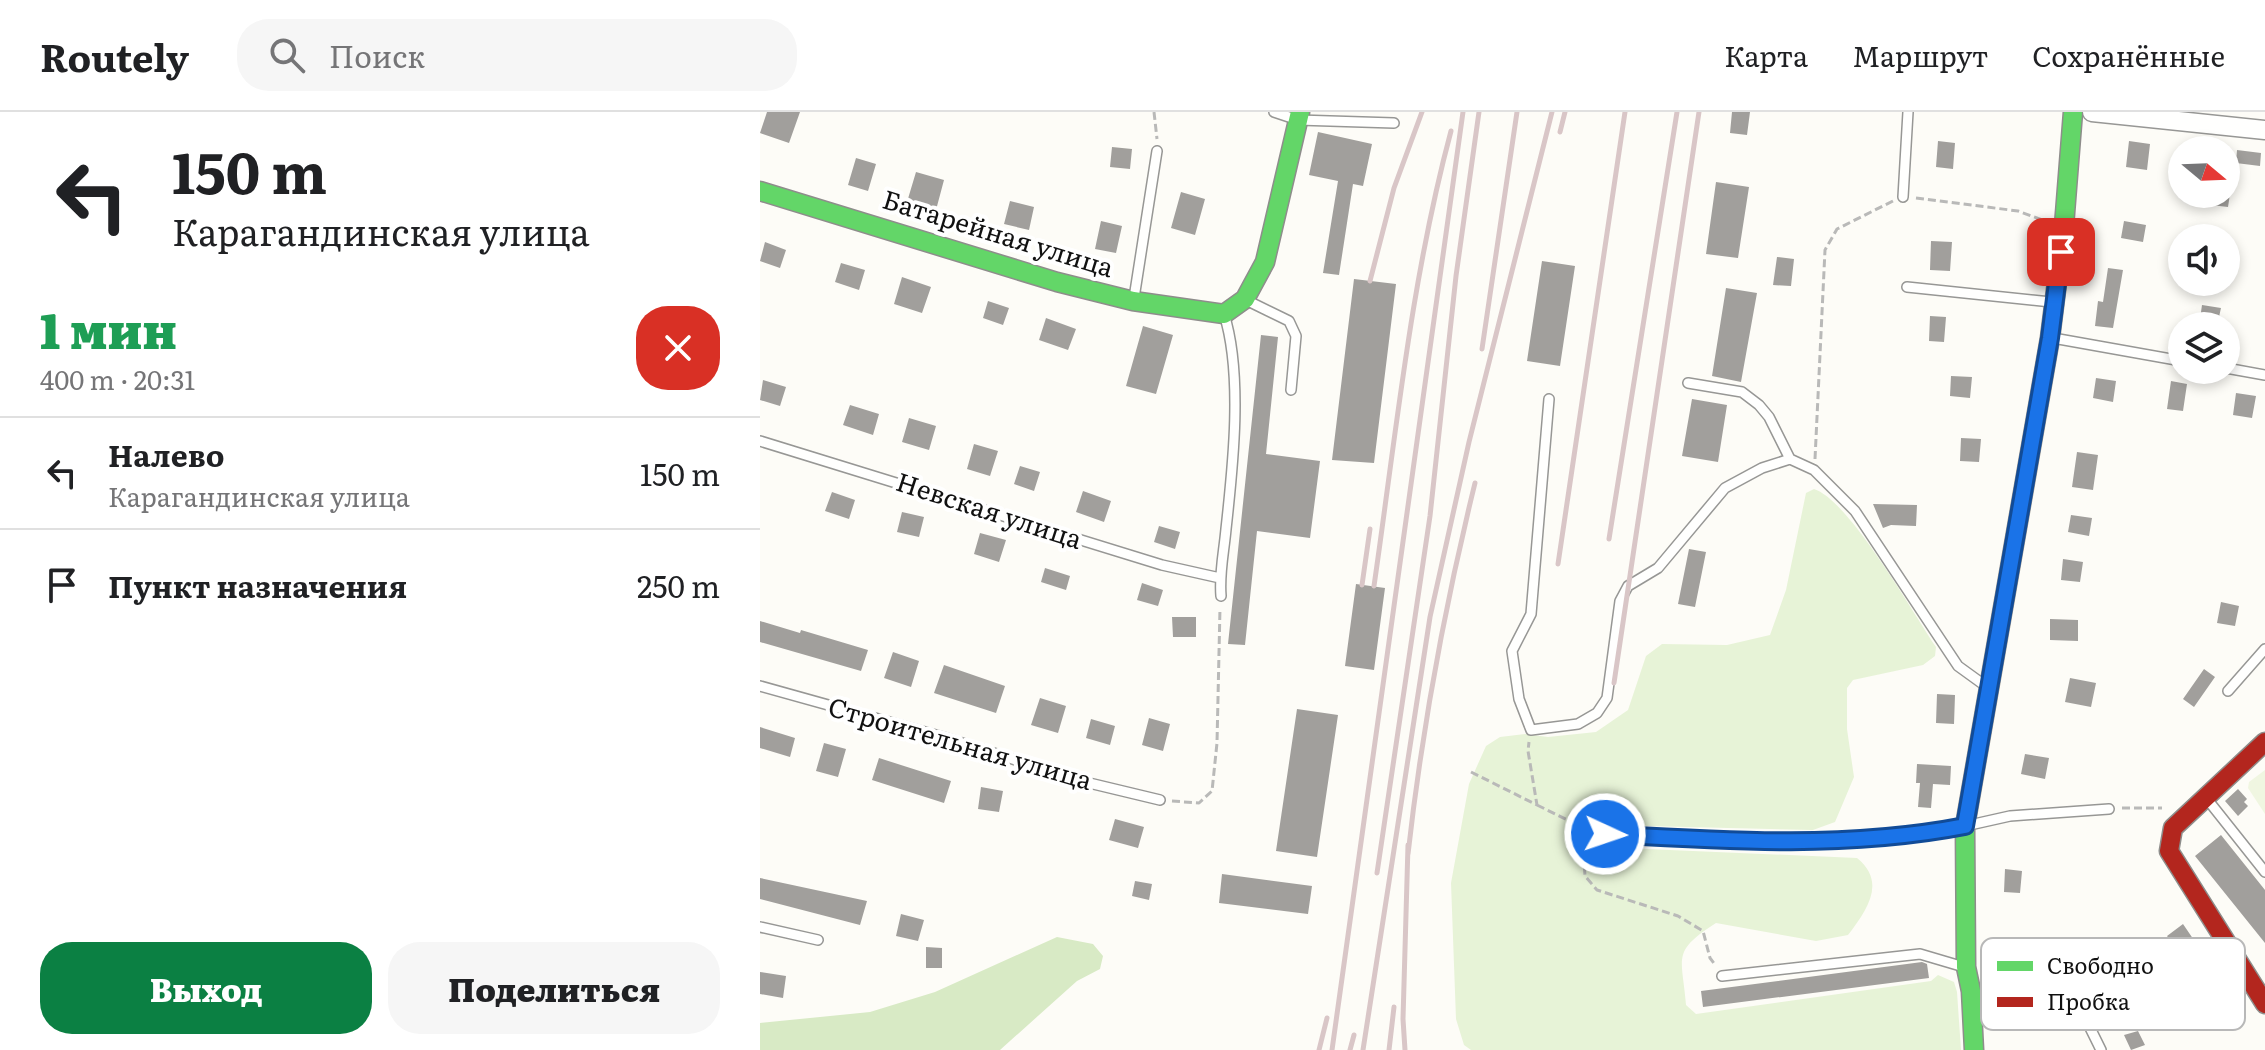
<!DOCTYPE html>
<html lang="ru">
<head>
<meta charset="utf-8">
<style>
	:root { --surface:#fff; --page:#f6f6f6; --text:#202124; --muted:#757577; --line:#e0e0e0; --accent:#0b8043 }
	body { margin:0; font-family:Literata,serif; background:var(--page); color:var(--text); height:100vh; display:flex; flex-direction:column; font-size:30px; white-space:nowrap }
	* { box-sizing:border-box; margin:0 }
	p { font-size:26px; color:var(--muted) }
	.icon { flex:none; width:44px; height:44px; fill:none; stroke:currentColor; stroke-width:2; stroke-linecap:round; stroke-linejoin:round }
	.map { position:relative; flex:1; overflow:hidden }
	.details { display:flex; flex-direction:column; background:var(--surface); width:760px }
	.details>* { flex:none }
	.hud { background:#fff; color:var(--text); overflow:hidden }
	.needle { width:52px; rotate:109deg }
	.buttons { position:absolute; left:1408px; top:24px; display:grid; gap:16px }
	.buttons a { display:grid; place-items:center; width:72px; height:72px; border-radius:50%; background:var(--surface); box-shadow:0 4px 12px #0003; font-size:40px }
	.pin { position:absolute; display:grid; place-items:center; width:68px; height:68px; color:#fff; margin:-34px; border-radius:16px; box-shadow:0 4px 12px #0006 }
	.me { position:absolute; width:88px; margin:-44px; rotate:93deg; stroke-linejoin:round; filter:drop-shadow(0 0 6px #0008) }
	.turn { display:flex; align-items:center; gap:28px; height:168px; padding:0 40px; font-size:36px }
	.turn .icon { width:104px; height:104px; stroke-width:2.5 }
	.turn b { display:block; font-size:56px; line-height:68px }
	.round { display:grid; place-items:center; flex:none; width:84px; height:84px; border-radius:32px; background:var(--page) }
	.headline { display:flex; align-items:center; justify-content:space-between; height:136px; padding:0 40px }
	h1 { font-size:48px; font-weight:800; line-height:60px; color:#1e9e55 }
	.action { display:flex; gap:16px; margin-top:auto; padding:16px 40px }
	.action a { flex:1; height:92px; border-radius:32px; background:var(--accent); color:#fff; font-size:32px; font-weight:800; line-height:92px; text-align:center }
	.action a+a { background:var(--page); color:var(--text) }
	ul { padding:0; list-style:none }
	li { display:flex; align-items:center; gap:24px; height:112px; padding:0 40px; border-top:2px solid var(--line) }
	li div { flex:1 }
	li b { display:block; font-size:30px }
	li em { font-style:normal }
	header { display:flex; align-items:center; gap:48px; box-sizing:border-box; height:112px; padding:0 40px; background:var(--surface); border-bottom:2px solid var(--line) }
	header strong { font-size:38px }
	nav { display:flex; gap:44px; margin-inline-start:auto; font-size:28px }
	.search { width:560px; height:72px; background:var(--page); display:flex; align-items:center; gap:20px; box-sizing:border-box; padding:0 28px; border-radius:32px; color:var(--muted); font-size:30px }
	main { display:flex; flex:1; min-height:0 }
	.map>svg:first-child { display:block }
	.green { fill:#e7f3d7 }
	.forest { fill:#d8eac5 }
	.pitch { fill:#f0f6e1 }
	.building { fill:#a19f9c }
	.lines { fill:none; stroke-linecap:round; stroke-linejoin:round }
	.lane-casing { stroke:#979795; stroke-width:12 }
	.street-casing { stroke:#979795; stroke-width:21 }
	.fast-casing { stroke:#8e8d8b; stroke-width:21 }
	.jam-casing { stroke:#8e8d8b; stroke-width:21 }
	.path { stroke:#b9b9b8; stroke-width:3; stroke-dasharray:8 4; stroke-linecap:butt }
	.lane { stroke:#fffffe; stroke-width:9 }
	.street { stroke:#fffffe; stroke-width:18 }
	.fast { stroke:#63d668; stroke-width:18 }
	.jam { stroke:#b3261e; stroke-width:18 }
	.rail { stroke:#d9c6c7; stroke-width:5 }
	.route-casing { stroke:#114b97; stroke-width:20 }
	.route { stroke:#1a73e8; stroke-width:14 }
	.labels { text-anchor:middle; stroke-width:8; stroke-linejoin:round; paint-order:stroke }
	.street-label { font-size:26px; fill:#111; stroke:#fff }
	.key { fill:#fff; stroke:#b8b8b8; stroke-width:2 }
	.key-label { font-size:22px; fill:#111 }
</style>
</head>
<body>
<header>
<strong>Routely</strong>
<div class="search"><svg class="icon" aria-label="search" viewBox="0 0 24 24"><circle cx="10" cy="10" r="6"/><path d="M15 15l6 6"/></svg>Поиск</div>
<nav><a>Карта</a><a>Маршрут</a><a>Сохранённые</a></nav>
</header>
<main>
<section class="details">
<div class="hud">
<div class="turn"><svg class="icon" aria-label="left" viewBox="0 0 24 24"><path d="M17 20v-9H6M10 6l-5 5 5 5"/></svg><div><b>150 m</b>Карагандинская улица</div></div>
</div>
<div class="headline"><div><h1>1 мин</h1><p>400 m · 20:31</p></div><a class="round" style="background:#d93025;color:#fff"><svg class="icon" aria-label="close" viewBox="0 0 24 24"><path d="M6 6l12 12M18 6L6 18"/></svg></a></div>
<ul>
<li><svg class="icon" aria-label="left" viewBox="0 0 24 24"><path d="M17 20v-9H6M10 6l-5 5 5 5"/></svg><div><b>Налево</b><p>Карагандинская улица</p></div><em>150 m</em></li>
<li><svg class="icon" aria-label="arrive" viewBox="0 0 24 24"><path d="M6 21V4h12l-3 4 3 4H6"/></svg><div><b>Пункт назначения</b></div><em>250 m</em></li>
</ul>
<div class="action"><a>Выход</a><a>Поделиться</a></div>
</section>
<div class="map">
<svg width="1505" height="938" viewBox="0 0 1505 938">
	<rect width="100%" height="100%" fill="#fdfcf7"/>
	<path class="green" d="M1054,377C1089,388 1153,501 1176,535L1175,544L1163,553L1093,568L1087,576V617L1094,665L1075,710L1053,718L845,713L820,705H811L807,716L820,730L840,735L1097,746C1127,770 1107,798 1088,823L1056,829L956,811C911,840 922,844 926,893L936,902L1171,869L1178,863L1194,870L1197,880L1201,938H711L704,933L696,907L691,771L709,672L726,634L740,625L765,622L788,625L836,620L868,598L886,544L902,532L967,533L1010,523L1026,478L1046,381Z"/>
	<path class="forest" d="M297,825L333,832L343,844L340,857L317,869L240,938H0V911L110,900L175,880Z"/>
	<path class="pitch" d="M1505,658V702L1488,676L1489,670Z"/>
	<path class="building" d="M7,0H40L29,31L0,21Z
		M972,0H990L987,23L970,21Z
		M558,20L612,32L603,74L593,72L579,163L563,161L578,69L549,63Z
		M1178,29L1195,31L1193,57L1176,55Z
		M1369,29L1390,32L1387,58L1366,55Z
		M352,35L372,37L370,57L350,55Z
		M1477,38L1501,41L1500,54L1476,51Z
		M96,46L116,52L108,79L88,73Z
		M156,60L184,68L176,98L147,90Z
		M956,70L989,75L978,146L946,142Z
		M421,80L445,87L435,123L411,116Z
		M1425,82H1470L1468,95L1425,90Z
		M250,89L274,95L269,118L244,112Z
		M341,109L362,114L356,141L335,137Z
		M1364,109L1386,113L1383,130L1361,126Z
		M1171,129L1192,130L1190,159L1170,158Z
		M5,130L26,138L20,156L0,149Z
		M1017,145L1034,147L1031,174L1013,173Z
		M782,149L815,154L800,254L767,249Z
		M81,151L105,158L99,178L75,170Z
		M1348,156L1363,158L1353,216L1335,214L1338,189L1343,190Z
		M142,165L171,175L162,201L134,192Z
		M594,167L636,172L614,351L572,348Z
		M966,176L997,181L981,270L952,264Z
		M228,189L249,196L243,213L223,206Z
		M1442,193L1461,196L1457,214H1439Z
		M1170,204L1186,205L1184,230L1169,229Z
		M286,206L316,217L308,238L279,228Z
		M383,214L413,223L396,282L366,274Z
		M501,223L518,225L506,342L560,349L550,426L497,419L485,533L468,532Z
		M1191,264L1212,265L1210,286L1190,284Z
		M1336,266L1356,269L1353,290L1333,286Z
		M3,268L26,275L20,294L0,288Z
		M1411,269L1427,272L1423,299L1407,297Z
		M1476,281L1496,284L1492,306L1473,303Z
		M932,287L967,293L958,350L922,344Z
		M90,293L119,302L113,323L83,313Z
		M149,306L176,314L169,338L142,330Z
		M1201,326L1221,327L1219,350L1200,349Z
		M214,332L238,339L230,364L207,357Z
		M1317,340L1338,343L1333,378L1312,375Z
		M260,354L280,360L274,379L254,372Z
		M323,379L351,389L344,410L316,400Z
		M72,380L95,388L89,407L65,399Z
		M1113,392L1157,393L1156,414L1131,413L1123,416Z
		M142,400L164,405L159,425L137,420Z
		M1311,403L1332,406L1329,424L1308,420Z
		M399,414L420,420L415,437L394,430Z
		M220,421L246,428L239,450L214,442Z
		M929,437L946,440L935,495L918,492Z
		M1303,447L1323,450L1320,470L1301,468Z
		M285,456L310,464L306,478L281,470Z
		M382,471L403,478L398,494L377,488Z
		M596,472L625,476L614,558L585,554Z
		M1461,490L1479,494L1475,514L1457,511Z
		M412,505H436V525H413Z
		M1290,507L1318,508V529L1290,528Z
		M0,509L40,521L41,518L108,538L101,559L0,530Z
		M133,540L159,549L151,575L124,566Z
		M184,553L245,574L236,601L174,581Z
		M1444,557L1455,565L1434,595L1423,587Z
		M1310,566L1336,571L1331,595L1305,590Z
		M1177,582L1195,583L1194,612L1176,611Z
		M280,586L306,594L298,621L271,613Z
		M537,597L578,603L557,745L516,739Z
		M389,606L410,612L403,639L382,633Z
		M331,607L355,614L350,633L326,626Z
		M0,615L35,626L30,645L0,636Z
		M64,631L86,637L78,665L56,659Z
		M1265,642L1289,646L1285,667L1261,662Z
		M119,646L191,669L184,691L112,668Z
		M1157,652L1191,654L1190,673L1173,672L1171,696L1158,695L1160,671H1156Z
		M221,675L243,679L239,700L218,697Z
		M1478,677L1487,687L1484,690L1488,694L1478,704L1465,689Z
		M355,707L384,715L378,736L349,728Z
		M1461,723L1505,778V831L1435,744Z
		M1245,757L1262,759L1260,781L1244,780Z
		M462,762L552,774L548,802L459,791Z
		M0,766L107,789L100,813L0,787Z
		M375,769L392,772L389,788L372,784Z
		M141,802L164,808L158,829L136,824Z
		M1423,812L1459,865L1443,875L1407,824Z
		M166,835L182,836V856H166Z
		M1162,850L1167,852L1169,866L943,895L941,879Z
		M0,860L26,864L23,886L0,882Z
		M1378,919L1385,933L1371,938L1364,923Z"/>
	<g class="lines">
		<defs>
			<path id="lane" d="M514,0L538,8L634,11
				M1143,85L1148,0
				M1147,175L1291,190
				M374,186L397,39
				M488,189L529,209L536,224L531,278
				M1293,226L1422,249
				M1466,256L1505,263
				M928,271L982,280L999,293L1009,305L1030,347L1054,358L1095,399L1198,554L1227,575
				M789,287L771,502L752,539L759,587L771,618L818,612L837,601L847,586L860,489L868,474L898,456L965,376L1002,356L1030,347
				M0,329L402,453L460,466
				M461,484C459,461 464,440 466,417C473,354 483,262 464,202
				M0,574L183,625L325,670L400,688
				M1468,579L1505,537
				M1447,687L1505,760
				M845,722L980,729H1083L1183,719L1250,704L1349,697
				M0,815L58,828
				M1304,863L1341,938
				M962,864L1160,842L1204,855"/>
			<path id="street" d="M1332,0L1505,18"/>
			<path id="fast" d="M0,79L297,170L373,189L464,202L485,187L505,150L540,0
				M1214,938L1211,879L1206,855L1205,714L1290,226L1304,114L1313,0"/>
			<path id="jam" d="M1505,630L1413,716L1409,739L1505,892"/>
		</defs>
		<use href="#lane" class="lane-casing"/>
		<use href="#street" class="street-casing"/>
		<use href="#fast" class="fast-casing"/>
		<use href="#jam" class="jam-casing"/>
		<path class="path" d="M394,0L397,27
			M1156,86L1258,99L1285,109
			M1055,347L1065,138L1077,117L1133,89
			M711,660L777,693L768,639L769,630
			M412,689L439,691L452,679L457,631L460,496
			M777,693L830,719
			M1362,696H1402
			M828,719L824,749L825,764L837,778L918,804L943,819L950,846L956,854
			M1231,875L1293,861"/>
		<use href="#lane" class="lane"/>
		<use href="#street" class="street"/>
		<use href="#fast" class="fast"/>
		<use href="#jam" class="jam"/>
		<path class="rail" d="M800,20L805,0
			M610,169L634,76L662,0
			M722,237L757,0
			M849,427L917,0
			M798,452L865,0
			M602,473L610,417
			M614,474C636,322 651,168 691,19
			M854,571L939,0
			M648,742C662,617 685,493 715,371
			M617,761L670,404L696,164L719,0
			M559,938L567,906
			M572,938L703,0
			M590,938L594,923
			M603,938L670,505L709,330L792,0
			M629,938L634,895
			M645,938L643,907L648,733"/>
	</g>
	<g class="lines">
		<defs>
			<path id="route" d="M845,722C965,729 1086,737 1205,714L1290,226L1301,140"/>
		</defs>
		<use href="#route" class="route-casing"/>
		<use href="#route" class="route"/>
	</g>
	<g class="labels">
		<g class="street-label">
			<text transform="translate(238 122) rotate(17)" y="9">Батарейная улица</text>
			<text transform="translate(229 399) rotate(18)" y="9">Невская улица</text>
			<text transform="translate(200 632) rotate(16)" y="9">Строительная улица</text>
		</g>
	</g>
	<rect x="1221" y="826" width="264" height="92" rx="12" class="key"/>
	<rect x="1237" y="849" width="36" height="10" fill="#63d668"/>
	<rect x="1237" y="885" width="36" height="10" fill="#b3261e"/>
	<g class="key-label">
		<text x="1287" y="862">Свободно</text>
		<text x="1287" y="898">Пробка</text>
	</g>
</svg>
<div class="buttons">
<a><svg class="needle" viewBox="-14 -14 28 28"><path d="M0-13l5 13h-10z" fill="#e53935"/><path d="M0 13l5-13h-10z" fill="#757577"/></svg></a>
<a><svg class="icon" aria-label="sound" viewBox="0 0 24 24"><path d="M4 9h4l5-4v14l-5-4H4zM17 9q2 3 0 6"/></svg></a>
<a><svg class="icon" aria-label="layers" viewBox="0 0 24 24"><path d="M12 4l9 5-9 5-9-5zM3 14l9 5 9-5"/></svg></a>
</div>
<div class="pin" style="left:1301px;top:140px;background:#d93025"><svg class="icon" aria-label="arrive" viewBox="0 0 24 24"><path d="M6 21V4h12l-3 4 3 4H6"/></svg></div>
<svg class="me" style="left:845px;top:722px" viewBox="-20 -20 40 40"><circle r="17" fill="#1a73e8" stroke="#fff" stroke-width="3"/><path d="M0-11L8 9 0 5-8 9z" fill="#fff"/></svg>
</div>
</main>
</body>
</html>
